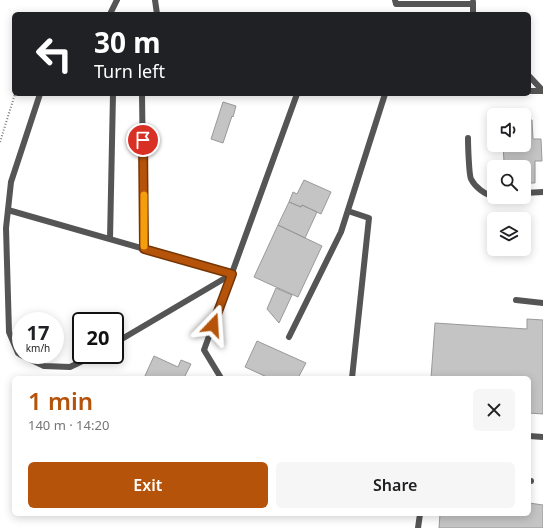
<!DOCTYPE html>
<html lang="en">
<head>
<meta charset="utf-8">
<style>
	:root { --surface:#fff; --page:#f6f6f6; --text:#202124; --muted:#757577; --accent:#b45309 }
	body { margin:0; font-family:"Noto Sans",sans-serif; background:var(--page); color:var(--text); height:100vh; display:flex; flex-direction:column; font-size:15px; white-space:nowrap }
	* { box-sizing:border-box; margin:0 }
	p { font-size:13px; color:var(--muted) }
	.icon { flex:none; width:22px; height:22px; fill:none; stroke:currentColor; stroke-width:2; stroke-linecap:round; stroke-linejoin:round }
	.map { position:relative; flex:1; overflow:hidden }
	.side { position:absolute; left:12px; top:376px; width:519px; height:140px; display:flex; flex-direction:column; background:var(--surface); border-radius:6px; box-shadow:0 2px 10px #0003 }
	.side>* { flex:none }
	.banner { position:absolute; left:12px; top:12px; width:519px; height:84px; border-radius:6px; box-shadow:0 2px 10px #0003; background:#202124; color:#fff; overflow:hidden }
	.buttons { position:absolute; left:487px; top:108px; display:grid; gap:8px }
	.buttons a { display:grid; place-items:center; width:44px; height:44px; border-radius:6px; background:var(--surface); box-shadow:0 2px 10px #0003; font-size:20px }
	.speed { position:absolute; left:12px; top:312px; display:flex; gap:8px; font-size:20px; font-weight:700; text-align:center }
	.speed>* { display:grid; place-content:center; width:52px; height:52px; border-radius:50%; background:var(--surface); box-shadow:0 2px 10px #0003; line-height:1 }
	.speed small { font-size:10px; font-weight:400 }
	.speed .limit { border:2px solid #111; border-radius:6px; background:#fff; color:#111 }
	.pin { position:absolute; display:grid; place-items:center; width:34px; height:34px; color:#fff; margin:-17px; border:2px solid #fff; border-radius:50%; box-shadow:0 1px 4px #0007 }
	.me { position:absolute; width:44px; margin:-22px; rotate:20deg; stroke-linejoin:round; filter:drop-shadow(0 0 3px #0008) }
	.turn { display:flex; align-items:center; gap:14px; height:84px; padding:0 16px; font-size:18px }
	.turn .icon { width:52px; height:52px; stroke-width:2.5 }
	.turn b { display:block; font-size:28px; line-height:34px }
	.round { display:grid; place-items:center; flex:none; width:42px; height:42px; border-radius:6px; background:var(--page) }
	.headline { display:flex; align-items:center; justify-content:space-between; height:68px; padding:0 16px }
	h1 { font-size:24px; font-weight:600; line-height:30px; color:var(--accent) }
	.primary-button { display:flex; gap:8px; margin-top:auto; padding:8px 16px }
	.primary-button a { flex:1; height:46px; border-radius:6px; background:var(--accent); color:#fff; font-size:16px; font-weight:600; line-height:46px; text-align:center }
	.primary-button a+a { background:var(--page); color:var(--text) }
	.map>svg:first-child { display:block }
	.building { fill:#c4c4c4; stroke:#999 }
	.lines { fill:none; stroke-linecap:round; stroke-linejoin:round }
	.path { stroke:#777; stroke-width:2; stroke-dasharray:1 2; stroke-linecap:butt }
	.lane { stroke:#555; stroke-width:6 }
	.route-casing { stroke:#753606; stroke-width:10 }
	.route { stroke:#b45309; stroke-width:7 }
	.slow { stroke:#f59e0b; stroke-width:7 }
</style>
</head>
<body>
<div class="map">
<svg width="543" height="528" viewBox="0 0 543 528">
	<rect width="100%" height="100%" fill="#fff"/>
	<path class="building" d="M223,102L236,106L233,117L232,116L223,143L211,139Z
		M524,120H532L533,139H541L542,161H535V183H524V167H507V162H504L503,145H524Z
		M304,180L331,192L321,214L302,205L301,207L289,202L293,192L297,194Z
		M289,202L301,207L302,205L317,212L305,238L278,225Z
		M278,225L322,246L298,297L254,277Z
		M276,288L292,295L279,323L267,309Z
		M527,319L543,320V414L529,413V378H431L435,323L527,329Z
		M257,341L306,363L298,378H269L245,367Z
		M154,356L178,367L181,360L191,364L184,378H144Z
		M529,503L543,505V528H439L440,514H529Z"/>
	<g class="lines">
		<path class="path" d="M0,142L15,94"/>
		<path class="lane" d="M155,0L157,14
			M395,0L396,4H473
			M473,2V14
			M110,14L117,0
			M529,76L543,91
			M529,91H543
			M142,94L144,249
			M468,138C468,145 469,175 471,179C475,187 485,195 494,196
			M524,193L543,192
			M8,210L232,274
			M348,211L369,218L352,378
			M110,239L113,94
			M516,300L543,303
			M289,337L341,232L385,94
			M115,343L232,274
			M21,355L18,353L9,332L6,228L11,182L40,94
			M21,355L44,366L70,367L95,355
			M221,378L204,350L297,94
			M529,436L543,437
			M529,481H531
			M418,528L420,514"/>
	</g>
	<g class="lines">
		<defs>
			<path id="route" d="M143,140L144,249L232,274L213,325"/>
		</defs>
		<use href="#route" class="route-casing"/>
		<use href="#route" class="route"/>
		<path class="slow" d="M144,195V246"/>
	</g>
</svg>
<div class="buttons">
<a><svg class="icon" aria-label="sound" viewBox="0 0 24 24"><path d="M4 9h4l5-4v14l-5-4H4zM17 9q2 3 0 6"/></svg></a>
<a><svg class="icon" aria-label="search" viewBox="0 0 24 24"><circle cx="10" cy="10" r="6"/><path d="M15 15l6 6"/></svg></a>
<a><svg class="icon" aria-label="layers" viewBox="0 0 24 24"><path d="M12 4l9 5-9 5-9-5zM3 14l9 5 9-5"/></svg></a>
</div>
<div class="speed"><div>17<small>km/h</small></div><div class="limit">20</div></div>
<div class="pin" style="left:143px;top:140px;background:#d93025"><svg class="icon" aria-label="arrive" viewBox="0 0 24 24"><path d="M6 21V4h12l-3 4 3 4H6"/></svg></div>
<svg class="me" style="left:213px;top:325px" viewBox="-20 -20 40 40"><path d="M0-17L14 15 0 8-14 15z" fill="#b45309" stroke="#fff" stroke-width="4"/></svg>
<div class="banner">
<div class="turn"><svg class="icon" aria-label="left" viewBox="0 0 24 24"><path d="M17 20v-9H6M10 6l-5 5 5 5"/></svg><div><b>30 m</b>Turn left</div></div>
</div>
<section class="side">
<div class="headline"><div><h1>1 min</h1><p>140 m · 14:20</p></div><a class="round"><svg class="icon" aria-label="close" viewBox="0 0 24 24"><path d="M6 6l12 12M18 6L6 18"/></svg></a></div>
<div class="primary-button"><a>Exit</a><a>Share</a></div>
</section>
</div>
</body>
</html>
